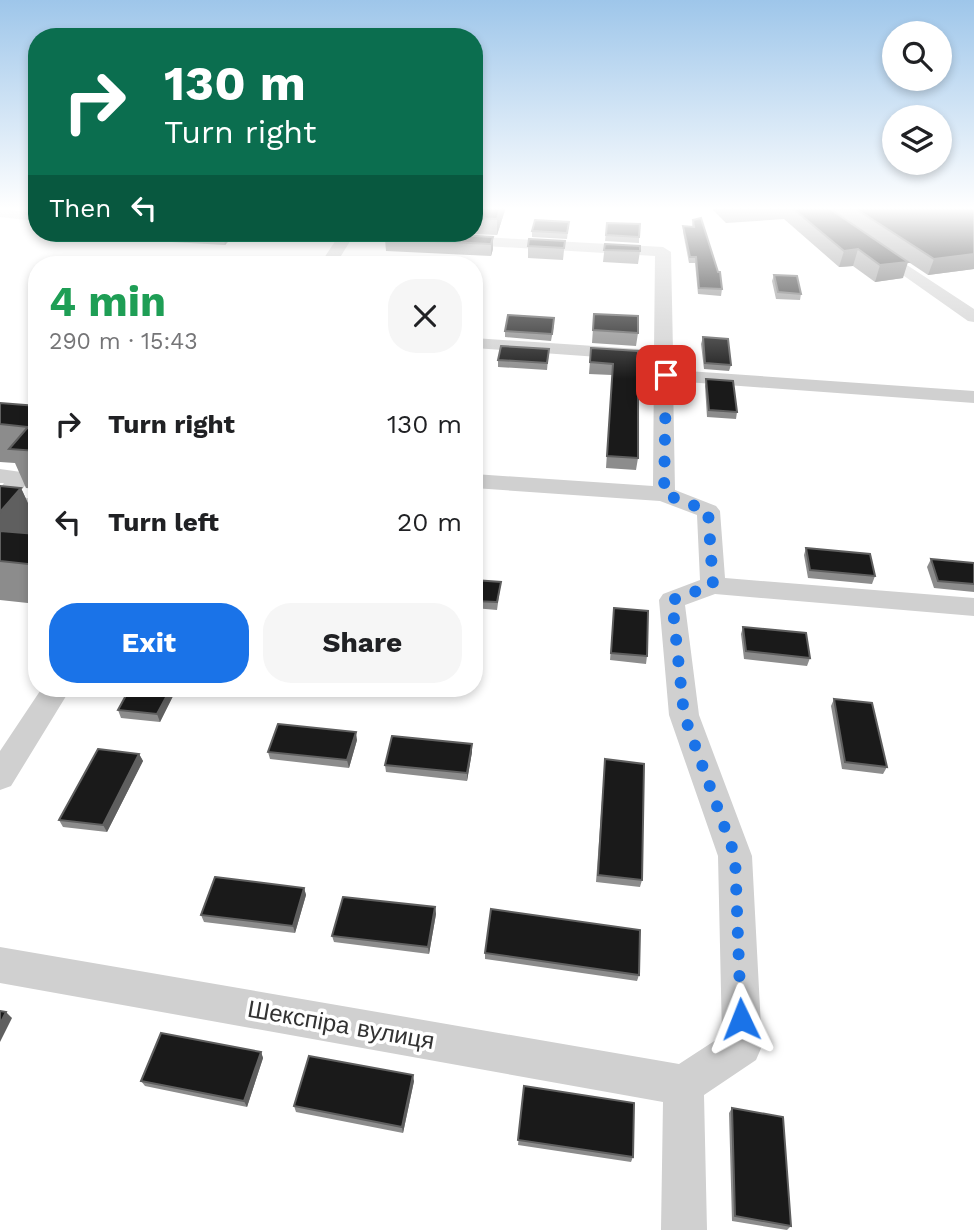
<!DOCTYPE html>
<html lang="en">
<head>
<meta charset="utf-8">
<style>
	:root { --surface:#fff; --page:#f6f6f6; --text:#202124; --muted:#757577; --accent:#1a73e8 }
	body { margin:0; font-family:"Work Sans",sans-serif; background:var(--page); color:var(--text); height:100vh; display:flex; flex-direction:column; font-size:26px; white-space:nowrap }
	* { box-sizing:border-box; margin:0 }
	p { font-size:23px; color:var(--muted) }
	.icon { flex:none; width:38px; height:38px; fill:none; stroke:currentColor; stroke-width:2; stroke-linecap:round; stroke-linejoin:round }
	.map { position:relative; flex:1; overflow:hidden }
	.sheet { position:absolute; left:28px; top:256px; width:455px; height:441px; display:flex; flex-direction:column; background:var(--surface); border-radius:28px; box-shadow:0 4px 10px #0003 }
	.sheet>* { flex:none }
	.guide { position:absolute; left:28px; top:28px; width:455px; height:214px; border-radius:28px; box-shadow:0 4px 10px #0003; background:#0b6e4f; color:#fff; overflow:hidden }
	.controls { position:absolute; left:882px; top:21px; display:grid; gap:14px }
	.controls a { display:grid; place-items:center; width:70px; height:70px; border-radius:50%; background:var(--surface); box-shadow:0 4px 10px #0003; font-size:35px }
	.pin { position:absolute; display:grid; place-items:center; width:60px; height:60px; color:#fff; margin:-30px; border-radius:14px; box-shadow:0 4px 10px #0006 }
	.me { position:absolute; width:77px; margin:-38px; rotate:358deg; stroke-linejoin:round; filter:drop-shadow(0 0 5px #0008) }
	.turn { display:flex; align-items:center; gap:24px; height:147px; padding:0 21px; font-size:32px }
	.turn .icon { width:91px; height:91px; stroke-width:2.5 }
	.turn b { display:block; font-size:49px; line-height:60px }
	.then { display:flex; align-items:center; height:66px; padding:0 21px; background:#0003; gap:14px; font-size:26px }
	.round { display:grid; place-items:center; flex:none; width:74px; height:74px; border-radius:28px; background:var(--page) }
	.head { display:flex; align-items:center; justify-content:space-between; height:119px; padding:0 21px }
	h1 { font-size:42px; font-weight:700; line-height:52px; color:#1e9e55 }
	.action { display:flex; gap:14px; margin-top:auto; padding:14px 21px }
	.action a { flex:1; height:80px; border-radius:28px; background:var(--accent); color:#fff; font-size:28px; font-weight:700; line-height:80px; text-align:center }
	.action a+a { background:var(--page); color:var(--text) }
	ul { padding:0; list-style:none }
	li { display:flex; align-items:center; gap:21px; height:98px; padding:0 21px }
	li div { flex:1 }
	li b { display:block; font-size:26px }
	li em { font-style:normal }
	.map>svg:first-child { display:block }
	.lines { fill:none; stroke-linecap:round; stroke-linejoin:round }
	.minor { fill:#d0d0d0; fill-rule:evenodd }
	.wall { fill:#8c8c8c }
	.shaded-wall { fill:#5f5f5f }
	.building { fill:#1a1a1a; stroke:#5f5f5f; stroke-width:2 }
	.route { stroke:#1a73e8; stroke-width:12; stroke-dasharray:0 21.6 }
	.labels { text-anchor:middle; stroke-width:7; stroke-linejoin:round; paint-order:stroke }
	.near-street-label { font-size:24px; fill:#333; stroke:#fff }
</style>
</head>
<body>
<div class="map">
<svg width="974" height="1230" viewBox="0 0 974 1230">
	<rect width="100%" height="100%" fill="#fff"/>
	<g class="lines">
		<path class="minor" d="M0,209L37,213V221L0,217Z
			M332,233H410L663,247L671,252L673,352L675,356L673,370L974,391V403L673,381L675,490L716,506L720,511L725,578L974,598V616L715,594L685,605L699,715L752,856L762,1046L756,1060L704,1095L707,1230H661L663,1102L0,983V947L679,1064L722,1036L718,856L669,715L659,600L663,594L700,580L697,515L660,501L474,488V474L653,486L654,361L474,348V338L654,350L655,256L352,238L336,264H320L338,237Z
			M878,246L974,309V322L968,321L873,254L870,251Z
			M0,469L28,473L31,478L16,497L37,499V513L0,510V488L4,483H0Z
			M42,688H71L11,786L0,790V751Z"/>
	</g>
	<path class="wall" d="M474,207H506L497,235L446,233H474Z
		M710,207H974V269L928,275L871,237L903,278L875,282L853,266L839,267L784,219L726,223Z
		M693,220L722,289L721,296L698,294L695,263H689L683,232V226L692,227Z
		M569,222L567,239L532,237V231Z
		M607,223L639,237V243L605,241Z
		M83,233H236L225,245L84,237Z
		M493,237V249L491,256L386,251L385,239Z
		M565,241L563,260L528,258V246Z
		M605,244L640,251L638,264L603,262Z
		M774,275L801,294L800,300L776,299L772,281Z
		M594,314L638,333L636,346L592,343Z
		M554,325L551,341L505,337V331Z
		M703,337L731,365L729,371L704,369L701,344Z
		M591,348L638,351V458L636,470L606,468L612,375L589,374Z
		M549,349L547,370L498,367V360Z
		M706,379L737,412L736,419L707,417L705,386Z
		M0,403L37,406V489L26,488L15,463L0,462Z
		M0,486L21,488L37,523V531L35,534H37V604L0,600Z
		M806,548L875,576L872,584L808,578L804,555Z
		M931,559L974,563V592L934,588L927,567Z
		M474,580L501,582L497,610L474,608Z
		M614,608L647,656L646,664L610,660Z
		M743,627L810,658L807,666L744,659L741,634Z
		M177,688L160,722L121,718L118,710Z
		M834,699L887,767L883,774L842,769L831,706Z
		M357,740L349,768L270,759L268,752Z
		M472,744V752L467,781L386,772L385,765Z
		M139,754L143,761L107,832L63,827L59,820Z
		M605,759L642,880L640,887L596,882Z
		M304,888L306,895L295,933L204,922L201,915Z
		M435,907L436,914L429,954L334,942L332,936Z
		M485,953L639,975L637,981L485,959Z
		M261,1052L263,1058L247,1107L145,1086L141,1081Z
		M414,1081L403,1133L296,1112L294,1106Z
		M524,1086L633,1157L631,1162L518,1145Z
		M732,1108L791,1226L787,1230L732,1221L729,1113Z"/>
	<path class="shaded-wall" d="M501,207H506L497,235V219Z
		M223,233H236L225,245Z
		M493,237V249L491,256V244Z
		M858,249L853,266L839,267L844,251Z
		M974,254V269L928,275L934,259Z
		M908,262L903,278L875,282L880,265Z
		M21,488L37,523V531L12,562L0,559V512Z
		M171,688H177L160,722L157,714Z
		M356,732L357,740L349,768L347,760Z
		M472,744V752L467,781V773Z
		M139,754L143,761L107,832L103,825Z
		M304,888L306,895L295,933L293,926Z
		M435,907L436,914L429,954L428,947Z
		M6,1012L12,1018L0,1042V1024Z
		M261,1052L263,1058L247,1107L244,1101Z
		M413,1075L414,1081L403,1133L402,1127Z"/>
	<path class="building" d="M474,207H501L497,219L474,218Z
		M791,207H827L908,262L880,265L858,249L844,251Z
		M853,207H968L974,209V254L934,259Z
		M701,218L718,272H720L722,289L699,288L696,257H690L683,226L694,227L693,220Z
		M535,220L569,222L567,233L532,231Z
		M607,223L640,224L639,237L606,235Z
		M388,233H418L493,237L491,244L385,239Z
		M529,239L565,241L564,248L528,246Z
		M605,244L640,246V251L604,250Z
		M774,275L797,276L801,294L778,292Z
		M594,314L638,316V333L593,330Z
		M508,315L554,318L552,334L505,331Z
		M703,337L728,339L731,365L705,363Z
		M501,346L549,349L547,363L498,360Z
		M591,348L638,351V458L607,456L613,364L590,362Z
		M706,379L733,381L737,412L709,410Z
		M0,403L37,406V451L9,449L28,427L0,424Z
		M0,486L21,488L0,512Z
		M0,531L37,534V565L0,561Z
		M806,548L870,554L875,576L810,570Z
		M931,559L974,563V584L938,581Z
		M474,580L501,582L497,602L474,601Z
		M614,608L648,611L647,656L611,653Z
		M743,627L806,633L810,658L746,651Z
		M130,688H171L157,714L118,710Z
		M834,699L872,703L887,767L845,762Z
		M278,724L356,732L347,760L268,752Z
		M392,736L472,744L467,773L385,765Z
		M98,749L139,754L103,825L59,820Z
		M605,759L644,764L642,880L598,875Z
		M215,877L304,888L293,926L201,915Z
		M343,897L435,907L428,947L332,936Z
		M491,909L640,930L639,975L485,953Z
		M0,1011L6,1012L0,1024Z
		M161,1033L261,1052L244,1101L141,1081Z
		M309,1056L413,1075L402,1127L294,1106Z
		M524,1086L634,1103L633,1157L518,1140Z
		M732,1108L783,1117L791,1226L735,1216Z"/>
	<linearGradient id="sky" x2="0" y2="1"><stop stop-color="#9ec6ea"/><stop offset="0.55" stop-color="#fff"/><stop offset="1" stop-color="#fff" stop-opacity="0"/></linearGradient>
	<rect width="974" height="379" fill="url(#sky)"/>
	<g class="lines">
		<path class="route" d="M666,375L664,494L708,511L713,585L672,600L684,715L735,856L741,1019"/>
	</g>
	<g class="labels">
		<g class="near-street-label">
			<text transform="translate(341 1025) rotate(10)" y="8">Шекспіра вулиця</text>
		</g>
	</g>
</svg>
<div class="controls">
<a><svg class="icon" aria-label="search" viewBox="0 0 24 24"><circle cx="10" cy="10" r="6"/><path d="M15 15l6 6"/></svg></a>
<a><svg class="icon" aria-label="layers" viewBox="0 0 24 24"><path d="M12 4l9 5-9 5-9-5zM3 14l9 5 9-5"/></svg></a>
</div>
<div class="pin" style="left:666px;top:375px;background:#d93025"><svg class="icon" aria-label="arrive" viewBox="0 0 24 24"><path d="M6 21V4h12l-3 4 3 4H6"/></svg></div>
<svg class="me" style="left:741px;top:1019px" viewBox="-20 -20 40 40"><path d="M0-17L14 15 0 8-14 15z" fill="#1a73e8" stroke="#fff" stroke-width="4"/></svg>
<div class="guide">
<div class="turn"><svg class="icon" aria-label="right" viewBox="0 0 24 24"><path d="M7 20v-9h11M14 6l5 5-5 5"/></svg><div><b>130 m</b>Turn right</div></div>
<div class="then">Then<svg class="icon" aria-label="left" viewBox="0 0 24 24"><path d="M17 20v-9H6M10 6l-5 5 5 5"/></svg></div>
</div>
<section class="sheet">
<div class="head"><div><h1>4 min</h1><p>290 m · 15:43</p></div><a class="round"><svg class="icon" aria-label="close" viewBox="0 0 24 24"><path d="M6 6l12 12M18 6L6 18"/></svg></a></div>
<ul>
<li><svg class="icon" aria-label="right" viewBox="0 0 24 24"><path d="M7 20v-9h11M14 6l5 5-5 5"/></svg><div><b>Turn right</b></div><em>130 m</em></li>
<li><svg class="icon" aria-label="left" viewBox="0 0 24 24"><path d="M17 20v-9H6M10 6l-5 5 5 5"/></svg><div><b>Turn left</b></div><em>20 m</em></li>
</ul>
<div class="action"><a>Exit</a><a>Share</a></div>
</section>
</div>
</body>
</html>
